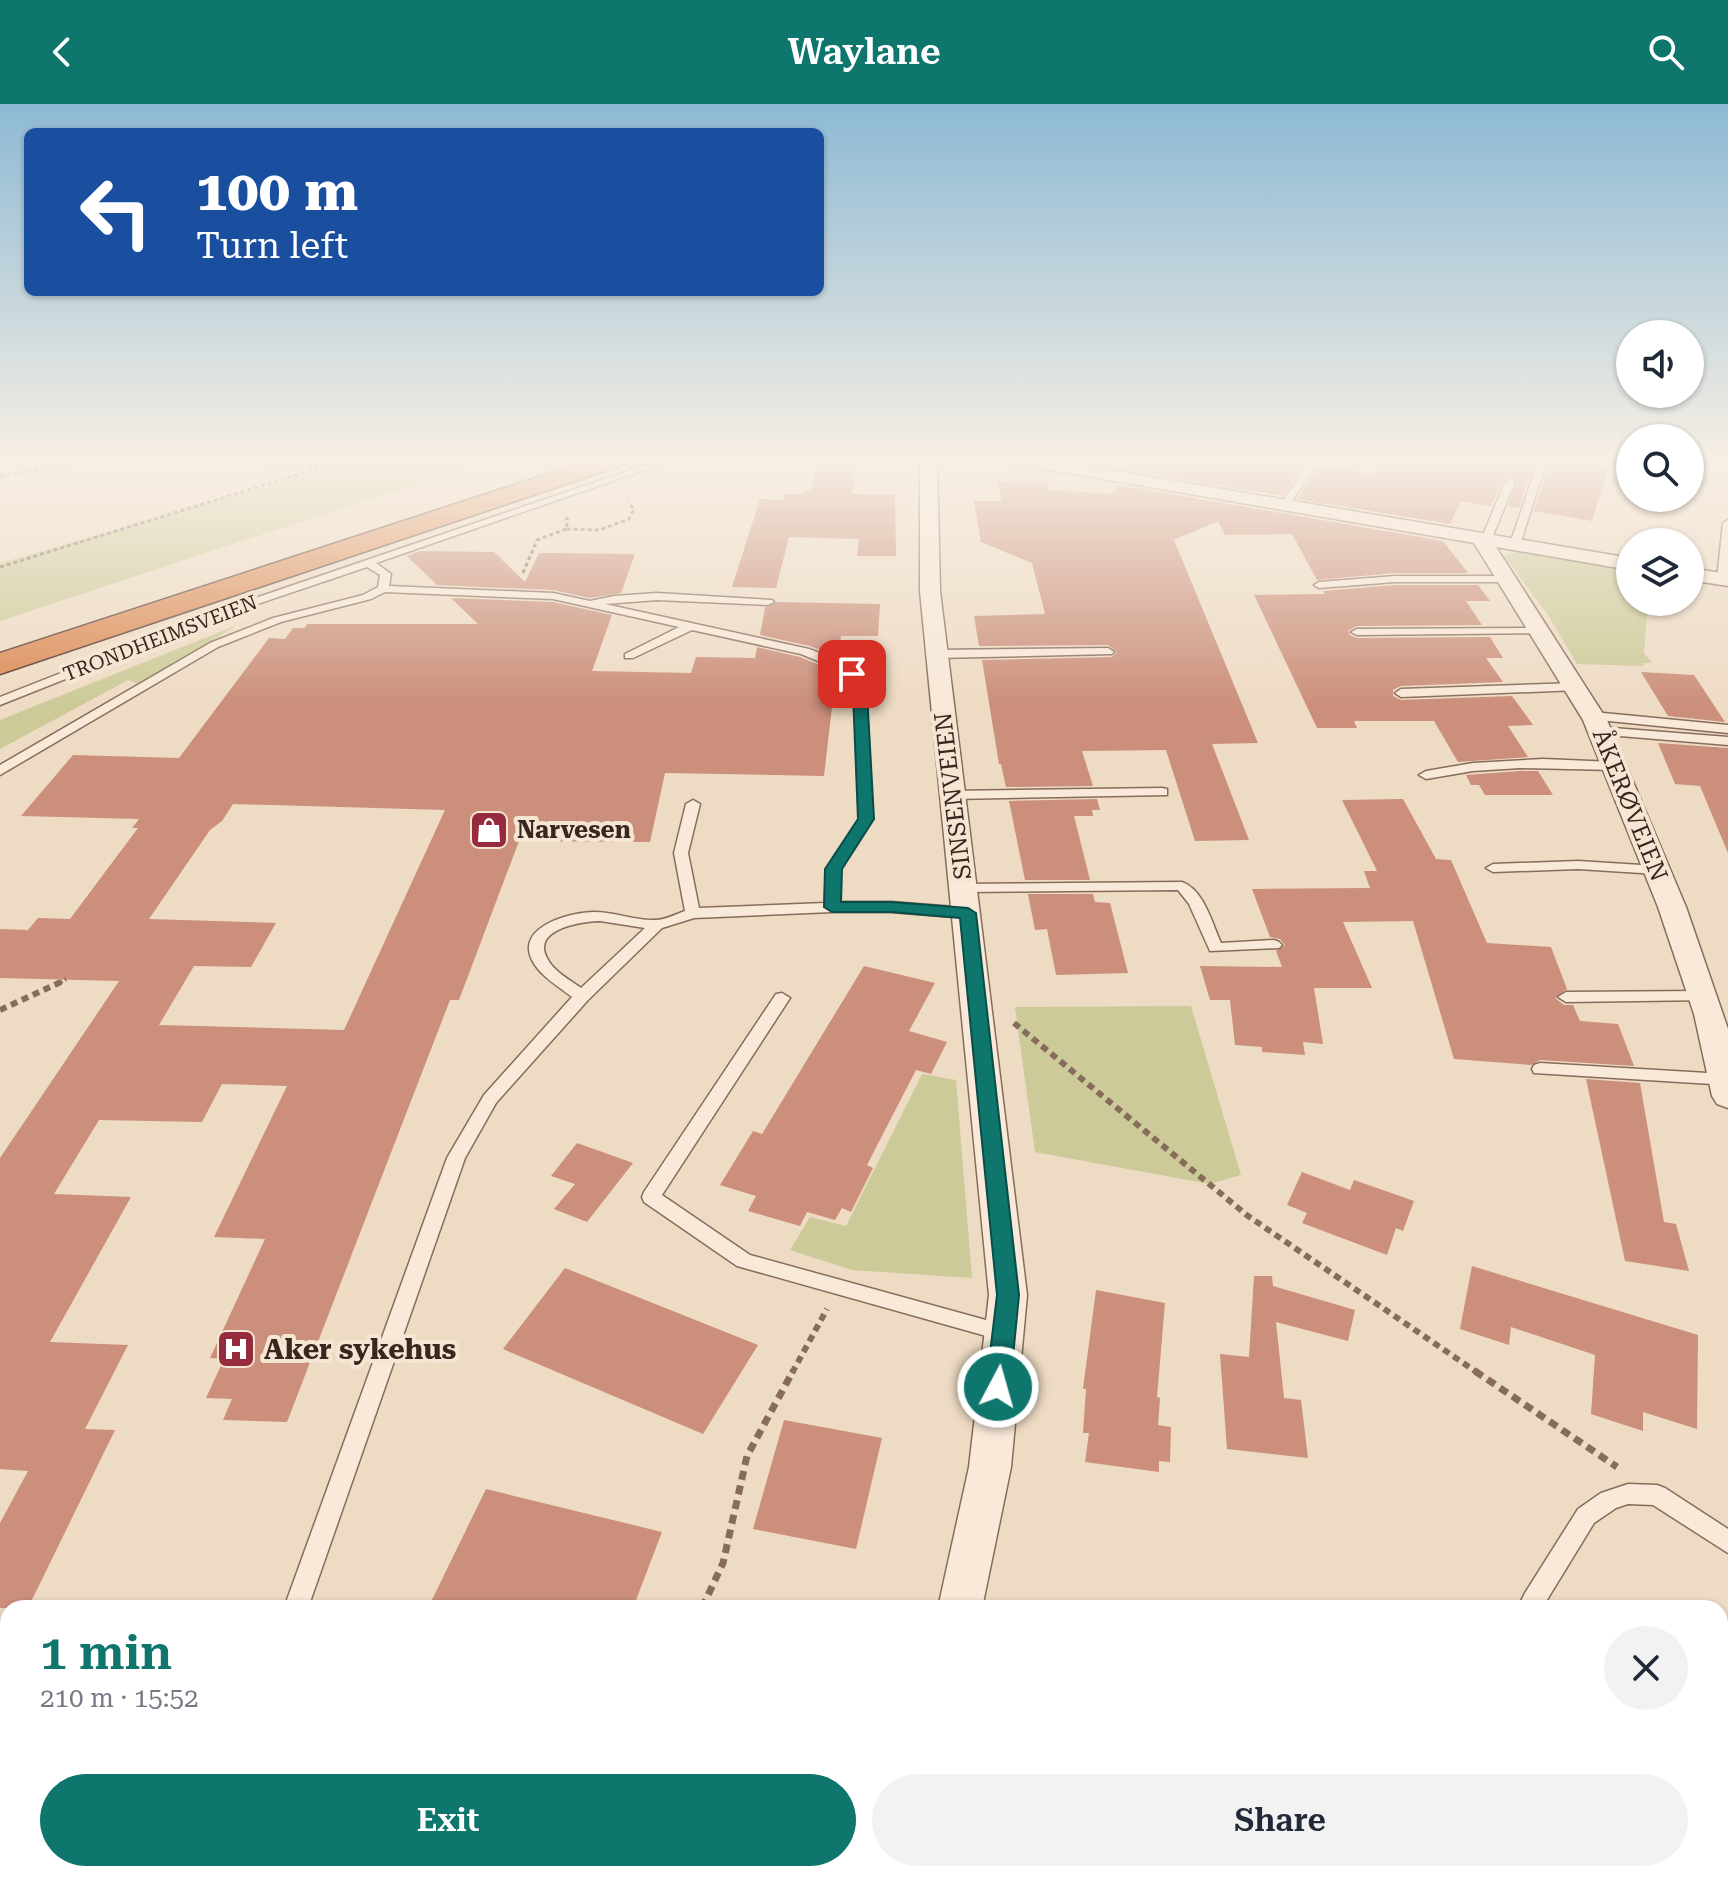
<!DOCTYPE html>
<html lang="en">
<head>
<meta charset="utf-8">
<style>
	:root { --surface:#fff; --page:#f2f2f3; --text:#1f2937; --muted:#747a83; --accent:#0f766e }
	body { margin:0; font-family:"Roboto Serif",serif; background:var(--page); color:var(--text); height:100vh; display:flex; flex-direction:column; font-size:30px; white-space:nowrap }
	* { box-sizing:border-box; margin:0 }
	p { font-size:26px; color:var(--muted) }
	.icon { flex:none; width:44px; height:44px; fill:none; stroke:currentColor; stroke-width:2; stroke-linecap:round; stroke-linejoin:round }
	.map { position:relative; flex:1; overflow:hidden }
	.details { position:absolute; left:0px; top:1496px; width:1728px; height:282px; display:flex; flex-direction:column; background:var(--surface); border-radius:24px 24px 0 0; box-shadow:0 2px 6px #0004 }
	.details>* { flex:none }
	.banner { position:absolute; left:24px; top:24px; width:800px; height:168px; border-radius:12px; box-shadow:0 2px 6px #0004; background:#1a4fa0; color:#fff; overflow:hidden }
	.fabs { position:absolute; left:1616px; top:216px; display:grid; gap:16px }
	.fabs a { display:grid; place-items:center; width:88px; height:88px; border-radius:50%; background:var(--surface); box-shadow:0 2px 6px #0004; font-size:40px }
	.pin { position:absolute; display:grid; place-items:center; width:68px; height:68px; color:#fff; margin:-34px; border-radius:16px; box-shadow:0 4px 12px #0006 }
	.me { position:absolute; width:88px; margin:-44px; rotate:6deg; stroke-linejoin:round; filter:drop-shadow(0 0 6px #0008) }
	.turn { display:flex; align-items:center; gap:28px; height:168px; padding:0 40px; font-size:36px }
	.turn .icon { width:104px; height:104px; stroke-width:2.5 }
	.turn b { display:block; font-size:56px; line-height:68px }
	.round { display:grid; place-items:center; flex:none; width:84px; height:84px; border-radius:42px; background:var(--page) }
	.overview { display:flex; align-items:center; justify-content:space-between; height:136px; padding:0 40px }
	h1 { font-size:48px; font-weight:600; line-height:60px; color:var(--accent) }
	.cta { display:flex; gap:16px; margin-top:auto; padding:16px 40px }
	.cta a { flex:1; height:92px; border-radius:48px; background:var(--accent); color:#fff; font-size:32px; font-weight:600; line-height:92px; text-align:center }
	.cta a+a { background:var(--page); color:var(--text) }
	header { display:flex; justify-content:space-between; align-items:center; height:104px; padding:0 40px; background:var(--accent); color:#fff; font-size:36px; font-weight:600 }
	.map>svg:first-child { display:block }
	.green { fill:#ccca98 }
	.building { fill:#cb8f7b; fill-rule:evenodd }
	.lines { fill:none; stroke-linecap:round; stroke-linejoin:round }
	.lane-casing { stroke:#886c5b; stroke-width:3 }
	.street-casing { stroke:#886c5b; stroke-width:3 }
	.highway-casing { stroke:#563b2f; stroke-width:3 }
	.path-far3 { stroke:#886c5b; stroke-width:3; stroke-dasharray:4 3; stroke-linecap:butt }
	.path-far2 { stroke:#886c5b; stroke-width:4; stroke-dasharray:5 3; stroke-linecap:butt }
	.path-far1 { stroke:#886c5b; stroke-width:6; stroke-dasharray:7 5; stroke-linecap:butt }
	.path { stroke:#886c5b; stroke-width:7; stroke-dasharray:9 6; stroke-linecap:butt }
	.lane { fill:#f8e9d8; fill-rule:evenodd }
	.street { fill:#f8e9d8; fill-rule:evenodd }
	.highway { fill:#dc8b56; fill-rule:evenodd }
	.route { fill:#0f766e; stroke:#0a4d48; stroke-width:2 }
	.labels { text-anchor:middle; stroke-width:8; stroke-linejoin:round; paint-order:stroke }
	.far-street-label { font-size:20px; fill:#39271f; stroke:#f5e6d4 }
	.street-label { font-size:24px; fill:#39271f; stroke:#f5e6d4 }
	.poi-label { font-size:24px; font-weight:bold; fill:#39271f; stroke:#f5e6d4; text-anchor:start }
	.near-poi-label { font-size:28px; font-weight:bold; fill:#39271f; stroke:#f5e6d4; text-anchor:start }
</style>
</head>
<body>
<header><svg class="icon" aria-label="back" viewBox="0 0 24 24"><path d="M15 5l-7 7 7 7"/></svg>Waylane<svg class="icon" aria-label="search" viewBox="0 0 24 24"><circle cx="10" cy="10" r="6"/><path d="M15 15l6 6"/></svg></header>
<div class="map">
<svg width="1728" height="1777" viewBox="0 0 1728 1777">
	<rect width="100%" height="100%" fill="#eedbc4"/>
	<path class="green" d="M366,354H494L0,517V459Z
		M1522,446L1630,462V498H1648L1644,549L1652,559H1644L1643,562L1577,560L1548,511L1504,452Z
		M237,521L141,581L128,576L0,645V616Z
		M1191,902L1241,1071L1210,1080L1035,1048L1015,903Z
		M922,970L956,976L972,1174L852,1166L790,1146L810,1113L846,1122Z"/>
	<path class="building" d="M1143,354H1300L1296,358L1305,360L1283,392L1132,367Z
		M1382,354H1552L1609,363L1592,417L1534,407L1549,361L1539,355L1535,357L1519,404L1508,402L1518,377L1508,372L1502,377L1491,402L1461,397L1450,420L1297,395L1320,362L1373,370Z
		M817,359L857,360L852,390L895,391L896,452H857L859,435L789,433L776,484L732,483L760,395L783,396L785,390H802L804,386H811Z
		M1047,377L1050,386L1112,390L1120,381L1443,437L1468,469H1395L1317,476L1292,430L1225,431L1218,417L1174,436L1258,639L1212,640L1249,736L1195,737L1166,646L1082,647L1093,682L1006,683L1001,660H999L982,556L1112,553L1117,548L1108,541L979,542L974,512L1045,510L1032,459L981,438L974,397H1002L997,378Z
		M420,447L494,448L525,478L539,449L635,450L621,489L590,494L553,486L437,481L407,452Z
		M1395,481H1478L1490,497H1466L1482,521L1357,522L1348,527L1350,531L1357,534L1490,533L1503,554H1486L1503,578L1401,582L1393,586V592L1401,596L1512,592L1533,621L1508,622L1528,653L1458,658L1434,617H1354L1357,624H1317L1254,491L1325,490L1323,487Z
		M451,494L553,498L612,511L592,567L691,569L696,553L755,554L757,543L800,553L834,567L836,569L824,672L665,669L650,738L519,737L459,896H450L287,1318L223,1316L232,1295L206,1294L224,1255L210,1254L265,1135L214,1133L287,982L222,980L202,1018L99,1016L54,1090L131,1093L50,1238L128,1241L85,1325L115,1326L28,1504H0V1419L28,1367L0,1365V1054L119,877L0,874V825L28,826L38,814L70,815L138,724H132L139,715L21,712L73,651L179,654L269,534L285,535L293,524H305L307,520H478ZM233,700L445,706L344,926L159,921L194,862L251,863L276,819L149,815L210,726L222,717Z
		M777,498L880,500L878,532H841L838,553L810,542L760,531L765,504Z
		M1641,568L1694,571L1725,618L1668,612Z
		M1658,639L1728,644V749L1700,682L1675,680Z
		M1520,667H1538L1553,691H1485L1479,681H1471L1466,671Z
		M1097,695L1100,706H1092L1093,712H1074L1090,776H1025L1009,697Z
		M1403,695L1436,755L1451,756L1487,839L1551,843L1567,885L1555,894L1564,901H1573L1580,917L1618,920L1634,962L1540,956L1531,961L1454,955L1413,817L1343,818L1372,884H1314L1323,940L1303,938L1305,951L1262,948V943L1235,941L1230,896H1210L1200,862L1282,863L1276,847L1285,841L1280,835L1270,833L1252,785L1370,784L1364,767H1377L1342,696Z
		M1028,790H1093L1095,798L1110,799L1128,869L1056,871L1047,825L1035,826Z
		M864,862L935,879L909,927L947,938L931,970L916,966L867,1061L873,1064L851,1108L842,1104L835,1116L807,1108L800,1122L748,1107L756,1092L720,1081L753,1027L762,1030Z
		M1586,975L1640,979L1664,1118L1676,1120L1689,1167L1625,1157Z
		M577,1039L633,1059L587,1118L554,1105L575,1080L551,1072Z
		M1302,1068L1350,1086L1354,1076L1414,1097L1403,1127L1396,1124L1387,1151L1302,1119L1307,1109L1287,1101Z
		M1472,1162L1698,1231L1697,1325L1643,1308V1327L1591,1310L1595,1251L1511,1223L1509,1241L1460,1225Z
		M565,1164L758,1241L703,1330L503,1245Z
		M1254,1172H1272L1273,1182L1355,1206L1348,1237L1276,1218L1284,1294L1301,1296L1308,1354L1227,1345L1220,1250L1249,1253Z
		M1096,1186L1165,1199L1157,1293L1160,1294L1158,1321L1171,1323L1170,1358L1159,1357V1368L1085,1358L1089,1329H1083L1086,1285H1083Z
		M784,1316L882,1334L856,1445L753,1425Z
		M486,1385L662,1428L633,1504H428Z"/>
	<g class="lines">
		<defs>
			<path id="lane" d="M666,354H679L376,459L391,470L389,482L553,489L590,497L614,492L657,489L772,496L774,498L768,501L657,496L605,500L809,545L843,558L856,567L866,589L873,715L840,765V798H891L968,804L976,809L968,814L891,808H832L694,814L662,824L588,896L496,999L465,1054L308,1504H284L447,1054L484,991L572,893C558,882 540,872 532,856C515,822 572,808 594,808C615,808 636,817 656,816C665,816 676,810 685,807L674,749L686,700L693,696L700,700L688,749L699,804L825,799L826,765L859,715L854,589L847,572L835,564L801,550L692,526L633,554H625V550L679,523L553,495L385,488L371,495L281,518L218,543L0,671V661L210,539L273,514L363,491L378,483L380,471L367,463L234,508L0,601V593L226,504ZM600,817L645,824L581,884C570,876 553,867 547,854C531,825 583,817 600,817Z
				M1313,354H1322L1288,403H1282L1280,401Z
				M1538,358L1546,360L1520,440L1511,442L1510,440Z
				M1510,375L1515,378L1491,436L1482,438L1481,436L1505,378Z
				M1728,416V469L1727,475L1722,478L1717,475L1723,419Z
				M1395,472H1506L1511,475L1506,478H1395L1319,484L1314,481L1319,478Z
				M1539,524L1545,527L1543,529L1357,531L1351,528L1357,525Z
				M1108,544L1114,548L1112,550L937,554L931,550L937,546Z
				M1575,579L1581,583L1579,586L1401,593L1395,589L1401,585Z
				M1593,608L1728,621V629L1589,615V609Z
				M1600,623L1728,633V641L1596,630L1594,627Z
				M1543,655L1614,658L1621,662L1614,666L1520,664L1473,667L1426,675L1419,671L1426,667L1473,659Z
				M1162,684L1167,685V691L952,695L945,691L952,687Z
				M1578,757L1657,762L1664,766L1657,770L1578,765L1493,768L1486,764L1493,760Z
				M1182,778C1204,786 1212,819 1221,839L1274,836L1279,838L1282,841L1279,844L1210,847L1189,800L1178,786L964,788L957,784L964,780Z
				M1703,887L1711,892L1709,896L1566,898L1558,893L1566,888Z
				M782,889L790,894L662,1091L750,1151L1004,1221L1011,1223L1014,1229L1011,1235L1004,1237L737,1162L644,1098L642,1093L644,1088L776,890Z
				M1540,959L1724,970L1728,971V981L1534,969L1532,965L1534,961Z
				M1628,1380L1657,1381L1665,1384L1728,1425V1449L1653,1401L1628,1400L1616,1404L1594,1419L1542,1504H1524L1521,1497L1525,1489L1578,1405L1601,1389Z
				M0,1622H8V1648H0Z"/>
			<path id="street" d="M920,354H937L940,487L1027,1191L1011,1363L982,1504H938L969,1363L989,1191L920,487Z
				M1002,354H1039L1630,454V466L1496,443L1607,616L1686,803L1728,925V1004L1717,1000L1712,992L1694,910L1658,803L1583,616L1474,439L1010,359Z
				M1690,464L1728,470V482L1690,476Z
				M865,1770H915L913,1777H863Z"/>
			<path id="highway" d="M596,354H633L629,359L0,570V549Z"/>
		</defs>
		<use href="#lane" class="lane-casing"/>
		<use href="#street" class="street-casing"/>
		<use href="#highway" class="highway-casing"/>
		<path class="path-far3" d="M217,354L290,363L317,362
			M342,359L385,354
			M698,359L713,354
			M0,373L95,354
			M565,414L568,415L566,425L599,426L629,415L634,405L628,398
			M0,463L351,354
			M523,469L537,436L566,425"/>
		<path class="path-far2" d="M58,880L66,875"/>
		<path class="path-far1" d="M0,906L61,878
			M1014,919L1248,1112L1478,1269
			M792,1269L827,1205"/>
		<path class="path" d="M1475,1267L1617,1363
			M702,1504L723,1459L747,1352L793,1267
			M579,1777L582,1770"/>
		<use href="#lane" class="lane"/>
		<use href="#street" class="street"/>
		<use href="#highway" class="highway"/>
	</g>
	<linearGradient id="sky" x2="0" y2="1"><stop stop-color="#8db9d4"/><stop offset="0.59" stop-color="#f7efe4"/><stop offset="1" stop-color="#f7efe4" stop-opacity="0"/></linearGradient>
	<rect width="1728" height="602" fill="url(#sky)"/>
	<path class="route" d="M852,566L859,570L867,589L874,715L842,765L841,798H891L968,804L976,809L1019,1191L1010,1283L1007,1290L998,1293L990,1290L986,1283L997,1191L960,814L891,808H832L824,803L825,765L858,715L853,589L845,570Z"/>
	<defs>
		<symbol id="shop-square" viewBox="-11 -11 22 22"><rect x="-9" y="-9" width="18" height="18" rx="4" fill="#972b3e" stroke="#f5e6d4"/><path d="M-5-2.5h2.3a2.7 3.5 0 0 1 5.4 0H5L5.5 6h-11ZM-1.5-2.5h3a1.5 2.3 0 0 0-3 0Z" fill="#fff"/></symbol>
		<symbol id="hospital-square" viewBox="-11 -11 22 22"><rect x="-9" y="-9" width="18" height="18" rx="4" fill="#972b3e" stroke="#f5e6d4"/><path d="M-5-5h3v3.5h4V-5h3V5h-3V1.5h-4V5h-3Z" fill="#fff"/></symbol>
	</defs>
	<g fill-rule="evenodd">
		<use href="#shop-square" x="467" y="704" width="44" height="44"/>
		<use href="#hospital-square" x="214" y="1223" width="44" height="44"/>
	</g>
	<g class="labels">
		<g class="far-street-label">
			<text transform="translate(160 534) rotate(-21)" y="7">TRONDHEIMSVEIEN</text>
		</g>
		<g class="street-label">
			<text transform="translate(953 692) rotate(-97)" y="8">SINSENVEIEN</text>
			<text transform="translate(1630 701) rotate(68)" y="8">ÅKERØVEIEN</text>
		</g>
		<g class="poi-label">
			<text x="517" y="734">Narvesen</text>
		</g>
		<g class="near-poi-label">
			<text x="264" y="1255">Aker sykehus</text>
		</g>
	</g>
</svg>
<div class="fabs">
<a><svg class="icon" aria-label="sound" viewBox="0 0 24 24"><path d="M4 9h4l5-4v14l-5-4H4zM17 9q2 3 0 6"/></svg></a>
<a><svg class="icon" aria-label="search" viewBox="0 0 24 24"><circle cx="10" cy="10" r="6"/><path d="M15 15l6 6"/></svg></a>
<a><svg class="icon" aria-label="layers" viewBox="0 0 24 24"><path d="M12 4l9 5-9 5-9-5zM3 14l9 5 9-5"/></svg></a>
</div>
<div class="pin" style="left:852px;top:570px;background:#d93025"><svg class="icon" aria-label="arrive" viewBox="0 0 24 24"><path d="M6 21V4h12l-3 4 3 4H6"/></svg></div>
<svg class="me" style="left:998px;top:1283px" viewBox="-20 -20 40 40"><circle r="17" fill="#0f766e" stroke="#fff" stroke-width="3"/><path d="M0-11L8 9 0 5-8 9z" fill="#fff"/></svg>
<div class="banner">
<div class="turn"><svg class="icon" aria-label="left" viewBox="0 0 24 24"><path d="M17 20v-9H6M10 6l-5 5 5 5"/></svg><div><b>100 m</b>Turn left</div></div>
</div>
<section class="details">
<div class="overview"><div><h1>1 min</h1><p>210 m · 15:52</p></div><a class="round"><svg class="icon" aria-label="close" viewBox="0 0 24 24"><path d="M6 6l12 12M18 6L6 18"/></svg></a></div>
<div class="cta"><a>Exit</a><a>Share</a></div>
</section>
</div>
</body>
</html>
